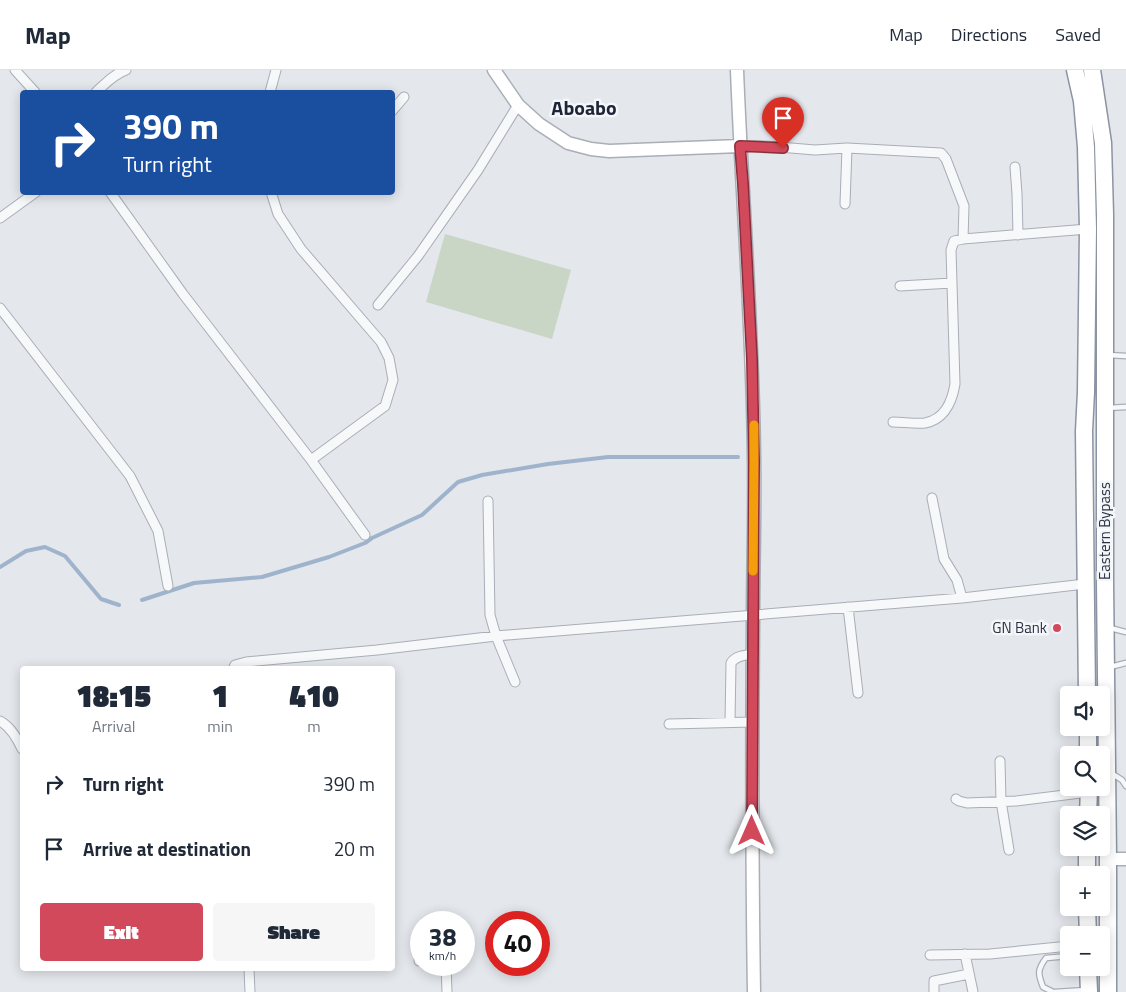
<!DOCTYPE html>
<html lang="en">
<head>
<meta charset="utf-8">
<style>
	:root { --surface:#fff; --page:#f6f6f7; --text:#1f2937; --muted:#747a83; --line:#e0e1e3; --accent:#d1495b }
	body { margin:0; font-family:"Titillium Web",sans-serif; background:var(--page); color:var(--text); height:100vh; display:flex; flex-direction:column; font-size:19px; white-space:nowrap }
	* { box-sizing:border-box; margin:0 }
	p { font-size:16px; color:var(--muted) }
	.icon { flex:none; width:28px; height:28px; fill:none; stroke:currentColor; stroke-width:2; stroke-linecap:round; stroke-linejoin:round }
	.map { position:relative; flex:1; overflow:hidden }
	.drawer { position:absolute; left:20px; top:596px; width:375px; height:305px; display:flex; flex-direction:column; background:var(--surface); border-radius:5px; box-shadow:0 2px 12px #0003 }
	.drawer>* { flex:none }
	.hud { position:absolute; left:20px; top:20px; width:375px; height:105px; border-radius:5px; box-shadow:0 2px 12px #0003; background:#1a4fa0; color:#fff; overflow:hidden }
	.controls { position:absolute; left:1060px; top:616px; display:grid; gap:10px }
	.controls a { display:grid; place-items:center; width:50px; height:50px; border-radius:5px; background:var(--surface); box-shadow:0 2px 12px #0003; font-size:25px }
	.speed { position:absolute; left:410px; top:841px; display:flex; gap:10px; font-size:25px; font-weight:700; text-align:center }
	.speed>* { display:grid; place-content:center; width:65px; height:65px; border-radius:50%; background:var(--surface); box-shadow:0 2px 12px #0003; line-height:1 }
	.speed small { font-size:12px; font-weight:400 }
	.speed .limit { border:8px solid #d22; background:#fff; color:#111 }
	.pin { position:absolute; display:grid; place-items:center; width:42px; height:42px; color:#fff; margin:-51px -21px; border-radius:50% 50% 50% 0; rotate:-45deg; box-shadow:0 0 5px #0007 }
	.pin .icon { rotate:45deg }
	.me { position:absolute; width:55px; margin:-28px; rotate:0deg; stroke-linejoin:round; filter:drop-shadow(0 0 4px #0008) }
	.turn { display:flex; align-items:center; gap:18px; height:105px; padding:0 20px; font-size:22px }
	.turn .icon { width:65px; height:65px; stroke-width:2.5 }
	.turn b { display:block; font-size:35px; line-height:42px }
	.eta { display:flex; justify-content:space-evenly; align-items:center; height:85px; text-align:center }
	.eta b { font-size:30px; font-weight:800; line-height:35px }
	.action { display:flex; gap:10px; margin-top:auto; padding:10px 20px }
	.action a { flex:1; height:58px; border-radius:5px; background:var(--accent); color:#fff; font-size:20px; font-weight:800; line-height:58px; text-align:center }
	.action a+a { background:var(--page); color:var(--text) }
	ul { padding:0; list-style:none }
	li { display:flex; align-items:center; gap:15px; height:65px; padding:0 20px }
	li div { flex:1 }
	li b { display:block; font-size:19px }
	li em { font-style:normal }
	header { display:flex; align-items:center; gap:30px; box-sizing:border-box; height:70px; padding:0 25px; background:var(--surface); border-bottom:1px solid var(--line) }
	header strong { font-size:24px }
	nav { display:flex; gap:28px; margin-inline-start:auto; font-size:18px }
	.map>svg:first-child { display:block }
	.green { fill:#c9d6c5 }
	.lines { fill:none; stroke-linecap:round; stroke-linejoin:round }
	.stream { stroke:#9fb4cc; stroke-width:4 }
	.lane-casing { stroke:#a9aeb7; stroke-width:7 }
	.street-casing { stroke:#a9aeb7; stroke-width:11 }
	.secondary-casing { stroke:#a9aeb7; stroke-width:15 }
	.highway-casing { stroke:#8b94a3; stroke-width:19 }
	.lane { stroke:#f7f8fa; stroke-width:4.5 }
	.street { stroke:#f7f8fa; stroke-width:9 }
	.secondary { stroke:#fff; stroke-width:12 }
	.highway { stroke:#fff; stroke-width:16 }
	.route-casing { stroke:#882f3b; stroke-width:12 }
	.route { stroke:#d1495b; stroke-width:9 }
	.slow { stroke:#f59e0b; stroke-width:9 }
	.poi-dot { fill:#d1495b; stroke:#f4f6f9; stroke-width:2 }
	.labels { text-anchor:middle; stroke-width:5; stroke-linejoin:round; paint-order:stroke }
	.street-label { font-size:15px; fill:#2b3445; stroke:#f4f6f9 }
	.poi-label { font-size:15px; fill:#2b3445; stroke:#f4f6f9; text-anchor:end }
	.district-label { font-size:20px; font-weight:bold; fill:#1d2536; stroke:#f4f6f9 }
</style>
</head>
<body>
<header>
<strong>Map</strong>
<nav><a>Map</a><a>Directions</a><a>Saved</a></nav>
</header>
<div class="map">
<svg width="1126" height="922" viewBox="0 0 1126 922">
	<rect width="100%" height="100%" fill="#e4e7ec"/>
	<path class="green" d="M445,164L571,200L552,269L426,232Z"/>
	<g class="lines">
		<path class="stream" d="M0,497L26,481L45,477L65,486L101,529L119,535
			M142,530L194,513L262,507L329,487L365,473L372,468L422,445L458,412L482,405L548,394L608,387H738"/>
		<defs>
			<path id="lane" d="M1108,285L1126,286
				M1107,338L1126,337
				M1110,558L1126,562
				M1110,597L1126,593
				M1111,703L1122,710L1126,716
				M1053,922L1043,917C1038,904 1037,900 1046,888L1069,886
				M1055,922L1086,920"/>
			<path id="street" d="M15,0L35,22
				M96,22C105,14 114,4 126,0
				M270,22L276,0
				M392,41L404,27
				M740,76H767L815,80L847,78L941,83L946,89L964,136L963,169
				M1015,97L1017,124L1018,165
				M110,122L183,224L311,390L365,465
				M271,122L278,144L301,179L381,272L389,288L393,310L385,336L311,390
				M845,134L847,78
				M0,148L36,122
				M900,216L952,213
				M378,235L418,186L478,100L518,35
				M0,238L130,406L158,461L168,516
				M893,352C903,352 915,354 925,353C945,349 952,332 955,314L951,180L954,171L963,169L1088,159
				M932,428L944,489L957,510L962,528
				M488,431L490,545L496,566L515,612
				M848,537L858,623
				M233,599L235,595L246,592L377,580L496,566L962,528L1085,514
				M0,651C11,657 17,668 22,679
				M730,652L731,593C735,586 745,585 753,584
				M669,654L753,652
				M1000,691L1001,731L1009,780
				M956,729L959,731L967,733L1016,731L1089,722
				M965,884L973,922
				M930,885L990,884L1069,876
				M419,891H421
				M446,895L447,922
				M249,899L250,922
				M934,922V911L969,904"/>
			<path id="secondary" d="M494,0L518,35L539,54L568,73L591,79L609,81L740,76
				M737,0C742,130 753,259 754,389C755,443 753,497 753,551C752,675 752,798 754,922
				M1108,789H1126"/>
			<path id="highway" d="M1075,0L1082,31L1086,77L1088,159L1086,322L1084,361L1087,625
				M1092,0L1103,73L1105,145V512L1108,789V922
				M1088,658V685
				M1088,745L1089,718
				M1087,805V778
				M1087,838L1088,865
				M1088,898L1089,922"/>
		</defs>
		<use href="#lane" class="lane-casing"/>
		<use href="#street" class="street-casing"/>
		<use href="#secondary" class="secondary-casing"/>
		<use href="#highway" class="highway-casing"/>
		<use href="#lane" class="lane"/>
		<use href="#street" class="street"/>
		<use href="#secondary" class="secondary"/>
		<use href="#highway" class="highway"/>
	</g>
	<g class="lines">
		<defs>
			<path id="route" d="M752,761L754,391L752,289L743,114L740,76L783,78"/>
		</defs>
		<use href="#route" class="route-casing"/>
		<use href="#route" class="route"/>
		<path class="slow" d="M753,501L754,391V355"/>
	</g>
	<circle class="poi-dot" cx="1057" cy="558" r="5"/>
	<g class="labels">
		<g class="street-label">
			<text transform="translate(1105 461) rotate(-90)" y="5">Eastern Bypass</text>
		</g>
		<g class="poi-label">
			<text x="1047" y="563">GN Bank</text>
		</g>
		<g class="district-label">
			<text x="584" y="45">Aboabo</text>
		</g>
	</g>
</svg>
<div class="controls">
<a><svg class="icon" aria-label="sound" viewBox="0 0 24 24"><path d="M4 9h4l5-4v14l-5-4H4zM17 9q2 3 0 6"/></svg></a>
<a><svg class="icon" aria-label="search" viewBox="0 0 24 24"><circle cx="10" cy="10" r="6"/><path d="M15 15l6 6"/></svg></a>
<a><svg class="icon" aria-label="layers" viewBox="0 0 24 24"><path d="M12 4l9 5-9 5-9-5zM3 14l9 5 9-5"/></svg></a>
<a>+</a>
<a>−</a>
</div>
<div class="speed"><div>38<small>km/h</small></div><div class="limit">40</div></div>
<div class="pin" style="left:783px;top:78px;background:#d93025"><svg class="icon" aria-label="arrive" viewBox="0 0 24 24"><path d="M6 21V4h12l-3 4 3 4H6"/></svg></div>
<svg class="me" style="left:752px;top:761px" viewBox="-20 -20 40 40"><path d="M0-17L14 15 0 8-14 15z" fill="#d1495b" stroke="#fff" stroke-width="4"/></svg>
<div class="hud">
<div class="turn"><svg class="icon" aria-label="right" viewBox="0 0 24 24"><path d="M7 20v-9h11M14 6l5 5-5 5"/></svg><div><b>390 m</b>Turn right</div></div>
</div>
<section class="drawer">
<div class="eta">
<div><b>18:15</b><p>Arrival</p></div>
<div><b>1</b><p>min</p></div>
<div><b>410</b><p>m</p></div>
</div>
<ul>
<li><svg class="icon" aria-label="right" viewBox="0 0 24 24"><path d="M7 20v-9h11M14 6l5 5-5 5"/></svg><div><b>Turn right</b></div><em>390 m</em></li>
<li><svg class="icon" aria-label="arrive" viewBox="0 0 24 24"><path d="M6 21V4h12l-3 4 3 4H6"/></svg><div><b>Arrive at destination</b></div><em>20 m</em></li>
</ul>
<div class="action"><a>Exit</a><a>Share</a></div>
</section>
</div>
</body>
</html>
